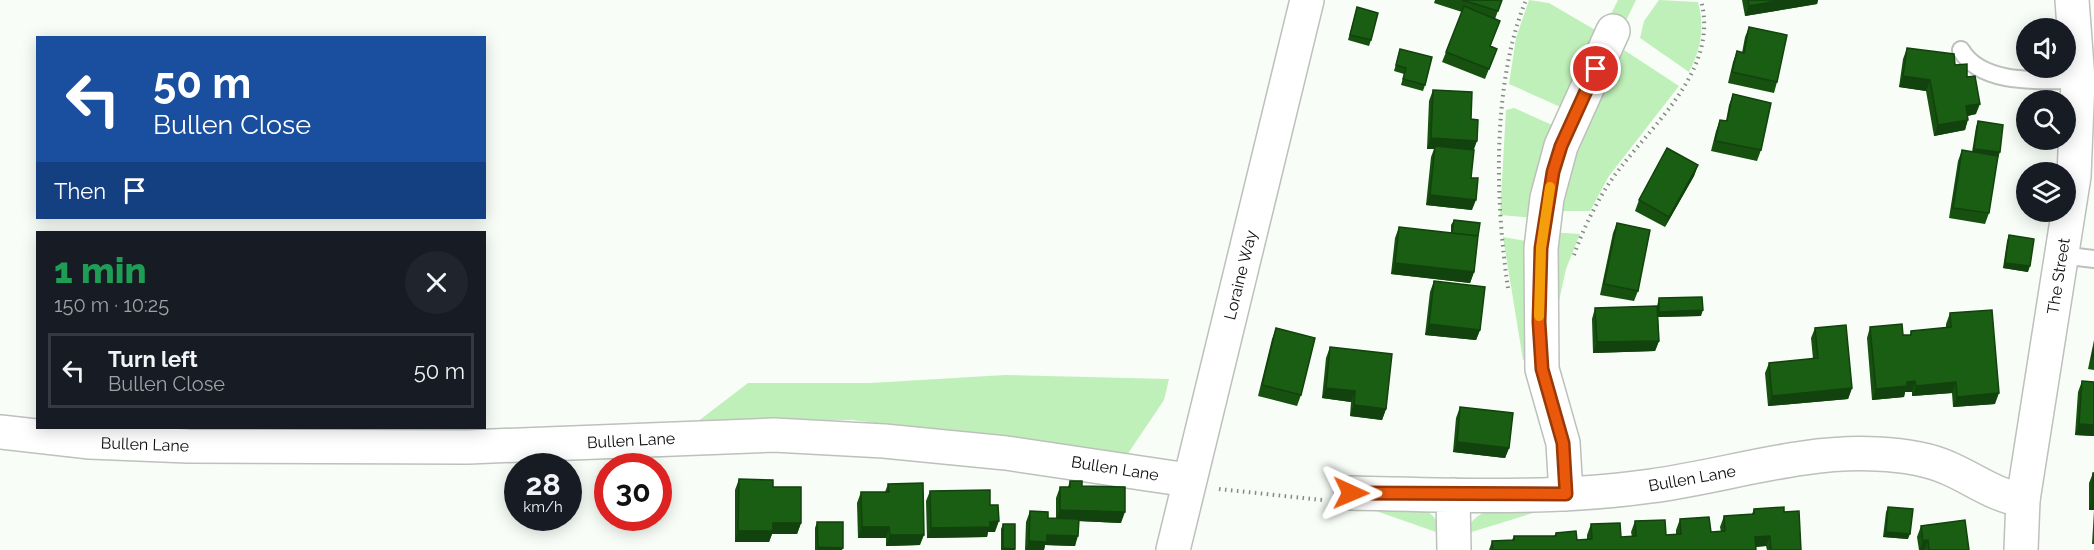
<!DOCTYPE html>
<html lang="en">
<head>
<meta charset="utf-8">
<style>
	:root { --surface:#171b24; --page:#20242c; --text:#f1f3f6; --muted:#9ea1a6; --line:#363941 }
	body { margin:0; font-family:Raleway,sans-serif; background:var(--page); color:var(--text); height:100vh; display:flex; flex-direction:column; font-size:22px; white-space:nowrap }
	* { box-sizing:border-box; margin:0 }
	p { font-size:20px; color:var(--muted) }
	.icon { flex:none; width:33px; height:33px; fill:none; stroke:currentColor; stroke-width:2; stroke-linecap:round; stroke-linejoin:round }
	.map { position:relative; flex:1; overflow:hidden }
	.panel { position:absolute; left:36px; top:231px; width:450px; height:198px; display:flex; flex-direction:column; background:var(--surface); border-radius:0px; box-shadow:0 3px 15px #0003 }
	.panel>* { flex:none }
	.guide { position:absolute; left:36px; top:36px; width:450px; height:183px; border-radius:0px; box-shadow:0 3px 15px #0003; background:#1a4fa0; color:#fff; overflow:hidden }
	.tools { position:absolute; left:2016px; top:18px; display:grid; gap:12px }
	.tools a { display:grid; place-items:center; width:60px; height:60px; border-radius:50%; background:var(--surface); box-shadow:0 3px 15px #0003; font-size:30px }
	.speed { position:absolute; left:504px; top:453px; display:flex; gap:12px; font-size:30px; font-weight:700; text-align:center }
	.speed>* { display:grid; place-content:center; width:78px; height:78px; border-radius:50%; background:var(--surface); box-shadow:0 3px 15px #0003; line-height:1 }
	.speed small { font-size:15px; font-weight:400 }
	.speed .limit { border:9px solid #d22; background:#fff; color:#111 }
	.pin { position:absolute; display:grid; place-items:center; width:51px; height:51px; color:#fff; margin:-26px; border:3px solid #fff; border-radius:50%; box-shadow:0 2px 6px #0007 }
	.me { position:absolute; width:66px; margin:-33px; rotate:91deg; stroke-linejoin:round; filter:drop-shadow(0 0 4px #0008) }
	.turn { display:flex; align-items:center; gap:21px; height:126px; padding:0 18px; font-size:27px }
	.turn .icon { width:78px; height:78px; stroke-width:2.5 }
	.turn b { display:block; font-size:42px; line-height:51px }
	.then { display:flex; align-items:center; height:57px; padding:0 18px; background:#0003; gap:12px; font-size:22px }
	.round { display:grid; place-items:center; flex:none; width:63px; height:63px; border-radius:32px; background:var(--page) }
	.summary { display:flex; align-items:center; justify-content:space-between; height:102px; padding:0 18px }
	h1 { font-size:36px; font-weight:800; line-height:45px; color:#1e9e55 }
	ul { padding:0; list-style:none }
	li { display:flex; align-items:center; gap:18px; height:75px; margin:0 12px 9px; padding:0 6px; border:3px solid var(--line); border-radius:0px }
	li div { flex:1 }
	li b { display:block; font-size:22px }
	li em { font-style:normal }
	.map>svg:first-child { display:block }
	.green { fill:#c0f0b9 }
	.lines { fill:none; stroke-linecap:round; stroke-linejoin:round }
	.lane-casing { stroke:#bcc1bb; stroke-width:20 }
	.street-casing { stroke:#bcc1bb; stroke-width:36 }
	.secondary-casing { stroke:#bcc1bb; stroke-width:36 }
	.path { stroke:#868985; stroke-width:4; stroke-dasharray:1.5 4.5; stroke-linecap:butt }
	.lane { stroke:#fff; stroke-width:16 }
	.street { stroke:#fff; stroke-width:33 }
	.secondary { stroke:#fff; stroke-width:33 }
	.wall { fill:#165110 }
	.shaded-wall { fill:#12420d }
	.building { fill:#1a5e13; stroke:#12420d; stroke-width:1.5 }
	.route-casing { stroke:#983908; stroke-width:15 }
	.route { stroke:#ea580c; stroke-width:10 }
	.slow { stroke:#f59e0b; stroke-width:10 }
	.labels { text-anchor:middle; stroke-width:6; stroke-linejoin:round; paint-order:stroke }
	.street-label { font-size:16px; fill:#0a0c0a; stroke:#fff }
</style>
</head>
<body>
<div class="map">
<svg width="2094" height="550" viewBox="0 0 2094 550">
	<rect width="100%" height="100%" fill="#f8fdf7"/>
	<path class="green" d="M1529,0L1549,3L1597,31L1567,110L1509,84L1516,38Z
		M1618,0H1636L1623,27L1609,18Z
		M1659,0L1698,2C1705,27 1701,50 1689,72L1640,38L1644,21Z
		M1621,48L1679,86L1609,176L1590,211H1553L1556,190Z
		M1514,108L1559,128L1535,218L1500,215L1506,110Z
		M1550,232L1580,234L1566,269L1559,301L1548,298Z
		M1503,237L1532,242L1531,356L1523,360Z
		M1005,375L1169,379L1164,400L1127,455L852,420L697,422L748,383H870Z
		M1356,504C1381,504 1439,496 1439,533Z
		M1556,506L1465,534C1477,498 1526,507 1556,506Z"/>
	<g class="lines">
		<defs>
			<path id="lane" d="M1961,50C1982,86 2042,80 2078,80
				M2061,255L2094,259"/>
			<path id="street" d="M0,432L90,442L188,446L468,447L774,435L884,441L1006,453L1188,480
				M1351,493C1451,495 1552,500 1651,486C1726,476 1801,450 1877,454C1900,455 1926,458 1948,468C1974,479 1995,496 2023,500
				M1566,494L1563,443L1542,369L1541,248L1547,198L1561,146L1613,31
				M1453,495L1454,550"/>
			<path id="secondary" d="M1173,550L1307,0
				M2021,550L2023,500L2074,176L2078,80L2072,0"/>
		</defs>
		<use href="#lane" class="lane-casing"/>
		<use href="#street" class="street-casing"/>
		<use href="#secondary" class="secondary-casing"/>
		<path class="path" d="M1574,255C1582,232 1593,209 1606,188C1642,131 1721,76 1701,0
			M1508,288C1495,200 1492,83 1526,0
			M1219,489L1322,500"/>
		<use href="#lane" class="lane"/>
		<use href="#street" class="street"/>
		<use href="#secondary" class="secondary"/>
	</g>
	<path class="wall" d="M1435,0H1502L1495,19L1491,46L1497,49L1485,79L1442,62L1462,12L1434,3Z
		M1742,0H1818L1817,4L1745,16Z
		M1357,7L1371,40L1369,46L1348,40Z
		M1749,27L1777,82L1774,93L1728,83L1733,62L1737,51L1742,53L1745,37Z
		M1907,48L1955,65L1967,77L1976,114L1968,116L1965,130L1934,136L1926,91L1899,87L1903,59Z
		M1400,49L1425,85L1423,91L1401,85L1404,74L1394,71Z
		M1433,90L1471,119L1473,150L1471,178L1472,210L1426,205L1431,157L1434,149H1427L1429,101Z
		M1733,94L1761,150L1757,161L1711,151L1716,131L1720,120L1726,121L1729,105Z
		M1978,121L1997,158L1989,213L1985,224L1949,218L1958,161L1962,150L1972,152L1976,127Z
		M1698,165L1694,176L1665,227L1635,211L1639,200Z
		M1454,220L1474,272L1470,283L1391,274L1395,238L1399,227L1451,233V225Z
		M1617,223L1638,291L1634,301L1600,295L1613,233Z
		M2009,235L2028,272L2003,268L2007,241Z
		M1434,281L1480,330L1476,340L1425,335L1430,292Z
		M1659,298L1701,316L1658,317L1659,341L1655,351L1593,353L1592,319L1595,308L1657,306Z
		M1950,313L1995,404L1953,407L1952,393L1912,396V392H1905L1904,397L1872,400L1867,338L1870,327L1903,335H1910L1911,331L1946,328V324Z
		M1276,328L1301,395L1297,406L1258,396L1272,339Z
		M1815,328L1852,388L1848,399L1768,406L1765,373L1769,363L1813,359L1811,338Z
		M2094,340V370L2088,369Z
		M1330,347L1386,409L1382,420L1350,416L1351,402L1322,398L1326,358Z
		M2082,381L2094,382V436L2075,435L2078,392Z
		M1460,407L1509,448L1505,458L1453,452L1456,418Z
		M2093,473H2094V544H2092L2094,510H2089V483Z
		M739,479L773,487L801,523L797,534H772L769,542H735V490Z
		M1070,481L1082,486L1121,523L1079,521L1075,546L1045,545L1044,550H1025L1026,522L1030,511L1048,518H1056V498L1060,487H1068Z
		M888,484L920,545L886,546V538H858L857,503L861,492H885Z
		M930,491L990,505L995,532H988L987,537L927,538L926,501Z
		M1888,507L1908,539L1883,537L1886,512Z
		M1754,509L1784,512L1801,550H1767L1766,546L1756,547V550H1489L1492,541L1512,540L1514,536H1554L1556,533L1577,540H1587V535L1591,524L1621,537H1632L1631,532L1635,521L1666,535L1676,534V530L1680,519L1711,532H1721L1720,527L1724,516L1752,514Z
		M817,522L842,550H815V528Z
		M1003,524L1015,549V550H1001V529Z
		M1921,526L1969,550H1919L1917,537Z"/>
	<path class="shaded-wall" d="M1783,0H1818L1817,4L1745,16L1749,6Z
		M1903,76L1930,80L1926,91L1899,87Z
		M1980,104L1976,114L1962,117L1966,106Z
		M1968,120L1965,130L1934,136L1938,125Z
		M1431,138L1477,141L1473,152L1435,146L1434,149H1427Z
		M1974,149L2000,152L1998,158L1972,155Z
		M1698,165L1694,176L1665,227L1669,217Z
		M1430,195L1476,200L1472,210L1426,205Z
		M1395,263L1474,272L1470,283L1391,274Z
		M2005,263L2030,266L2028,272L2003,268Z
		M1703,310L1701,316L1657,317L1659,312Z
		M1429,324L1480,330L1476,340L1425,335Z
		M1659,341L1655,351L1593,353L1597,342Z
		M1915,381L1912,392H1905L1904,397L1872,400L1876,389L1907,382Z
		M1956,382L1952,393L1912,396L1916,386Z
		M1326,388L1355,391L1351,402L1322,398Z
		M1852,388L1848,399L1768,406L1772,396Z
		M1999,393L1995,404L1953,407L1957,397Z
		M1354,405L1386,409L1382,420L1350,416Z
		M2079,424L2094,425V436L2075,435Z
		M1457,442L1509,448L1505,458L1453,452Z
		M2092,499H2094V510H2089Z
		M1060,510L1125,512L1121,523L1056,520Z
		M999,521L995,532H988L987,537L927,538L931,528Z
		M773,523H801L797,534H772L769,542H735L738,531Z
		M862,527H889L886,538H858Z
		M1886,532L1910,534L1908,539L1883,537Z
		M890,535H924L920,545L886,546Z
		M1047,535L1078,536L1075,546L1045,545L1044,550H1026L1029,541Z
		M1770,536L1766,546L1752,547L1755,537Z
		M1928,540L1924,550H1920L1923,541Z
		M818,547L843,548L842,550H817Z
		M1003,548L1015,549V550H1002Z"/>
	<path class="building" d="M1462,0H1502L1498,11Z
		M1748,0H1783L1749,6Z
		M1464,6L1500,21L1490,46L1497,49L1489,69L1446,52Z
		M1357,7L1378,13L1371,40L1350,35Z
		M1749,27L1787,35L1777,82L1732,72L1737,51L1744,53Z
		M1907,48L1954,54L1955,65L1967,64V77L1975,76L1980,104L1966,106L1968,120L1938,125L1930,80L1903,76Z
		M1400,49L1432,57L1425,85L1403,79L1406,68L1396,65Z
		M1433,90L1472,92L1471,119L1478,120L1477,141L1431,138Z
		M1733,94L1771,103L1761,150L1715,141L1720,120L1727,121Z
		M1978,121L2003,125L2000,152L1974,149Z
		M1435,146L1474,150L1471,178H1478L1476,200L1430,195Z
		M1667,148L1698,165L1669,217L1639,200Z
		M1962,150L1998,156L1989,213L1953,208Z
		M1454,220L1480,223L1478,236L1452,233Z
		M1617,223L1650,230L1638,291L1604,284Z
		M1399,227L1478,236L1474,272L1395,263Z
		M2009,235L2034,239L2030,266L2005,263Z
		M1434,281L1485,287L1480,330L1429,324Z
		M1702,297L1703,310L1659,312V298Z
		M1657,306L1659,341L1597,342L1595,308Z
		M1992,310L1999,393L1957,397L1956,382L1916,386L1915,381L1907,382V386L1876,389L1870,327L1902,324L1903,335H1911V331L1951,327L1950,313Z
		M1846,325L1852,388L1772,396L1769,363L1818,358L1815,328Z
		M1276,328L1315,338L1301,395L1262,385Z
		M1330,347L1392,354L1386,409L1354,405L1355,391L1326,388Z
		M2094,347V359L2092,358Z
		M2082,381L2094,382V425L2079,424Z
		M1460,407L1513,413L1509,448L1457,442Z
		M2093,473H2094V499H2092Z
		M739,479L773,480V487H801V523H773V531H738Z
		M1070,481H1082V486L1125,487V512L1060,510V487H1070Z
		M923,483L924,535H890L889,527H862L861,492H889L888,484Z
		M990,490V505H998L999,521L990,522V527L931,528L930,491Z
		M1784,507V512L1799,511L1801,550H1771L1770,536L1755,537L1756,550H1493L1492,541L1514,540V536H1556V533L1576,531L1577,540L1592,539L1591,524L1620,523L1621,537L1636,536L1635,521L1665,520L1666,535L1681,534L1680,519L1709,517L1711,532L1725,531L1724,516L1754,514V509Z
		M1888,507L1913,509L1910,534L1886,532Z
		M1030,511L1048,512V518L1079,519L1078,536L1047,535V542L1029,541Z
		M1965,520L1969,550H1929L1928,540L1923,541L1921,526Z
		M817,522H843V548L818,547Z
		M1003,524H1015V549L1003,548Z"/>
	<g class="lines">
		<defs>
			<path id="route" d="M1351,493L1566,494L1563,443L1542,369L1539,322L1541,248L1553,172L1561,146L1596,69"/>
		</defs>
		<use href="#route" class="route-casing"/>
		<use href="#route" class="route"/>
		<path class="slow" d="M1539,316L1541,248L1550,187"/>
	</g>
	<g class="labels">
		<g class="street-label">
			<text transform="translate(1240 275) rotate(-76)" y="6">Loraine Way</text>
			<text transform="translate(2058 276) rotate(-81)" y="6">The Street</text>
			<text transform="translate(631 440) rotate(-3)" y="6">Bullen Lane</text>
			<text transform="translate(145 444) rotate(2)" y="6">Bullen Lane</text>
			<text transform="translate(1115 468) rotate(9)" y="6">Bullen Lane</text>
			<text transform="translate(1692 478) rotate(-10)" y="6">Bullen Lane</text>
		</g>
	</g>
</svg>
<div class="tools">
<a><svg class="icon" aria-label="sound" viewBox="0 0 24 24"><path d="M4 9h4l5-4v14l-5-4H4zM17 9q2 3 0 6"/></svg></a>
<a><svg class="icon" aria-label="search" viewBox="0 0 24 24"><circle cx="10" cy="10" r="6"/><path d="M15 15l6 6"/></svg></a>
<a><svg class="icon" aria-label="layers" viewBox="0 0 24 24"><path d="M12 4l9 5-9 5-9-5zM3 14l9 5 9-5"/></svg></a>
</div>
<div class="speed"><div>28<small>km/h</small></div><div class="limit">30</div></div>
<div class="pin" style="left:1596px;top:69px;background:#d93025"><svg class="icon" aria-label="arrive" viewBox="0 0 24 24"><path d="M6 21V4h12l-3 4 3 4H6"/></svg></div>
<svg class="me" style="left:1351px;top:493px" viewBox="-20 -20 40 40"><path d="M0-17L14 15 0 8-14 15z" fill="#ea580c" stroke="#fff" stroke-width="4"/></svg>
<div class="guide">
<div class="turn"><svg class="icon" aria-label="left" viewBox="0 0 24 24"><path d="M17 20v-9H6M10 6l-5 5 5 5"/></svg><div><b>50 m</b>Bullen Close</div></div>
<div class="then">Then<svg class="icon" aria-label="arrive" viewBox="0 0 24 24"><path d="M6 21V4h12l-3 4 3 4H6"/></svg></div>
</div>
<section class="panel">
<div class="summary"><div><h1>1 min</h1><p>150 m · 10:25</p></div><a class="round"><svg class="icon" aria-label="close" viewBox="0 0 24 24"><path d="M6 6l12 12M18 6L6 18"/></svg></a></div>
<ul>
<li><svg class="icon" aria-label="left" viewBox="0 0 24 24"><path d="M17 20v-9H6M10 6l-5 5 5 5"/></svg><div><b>Turn left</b><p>Bullen Close</p></div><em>50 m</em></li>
</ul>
</section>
</div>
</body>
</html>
